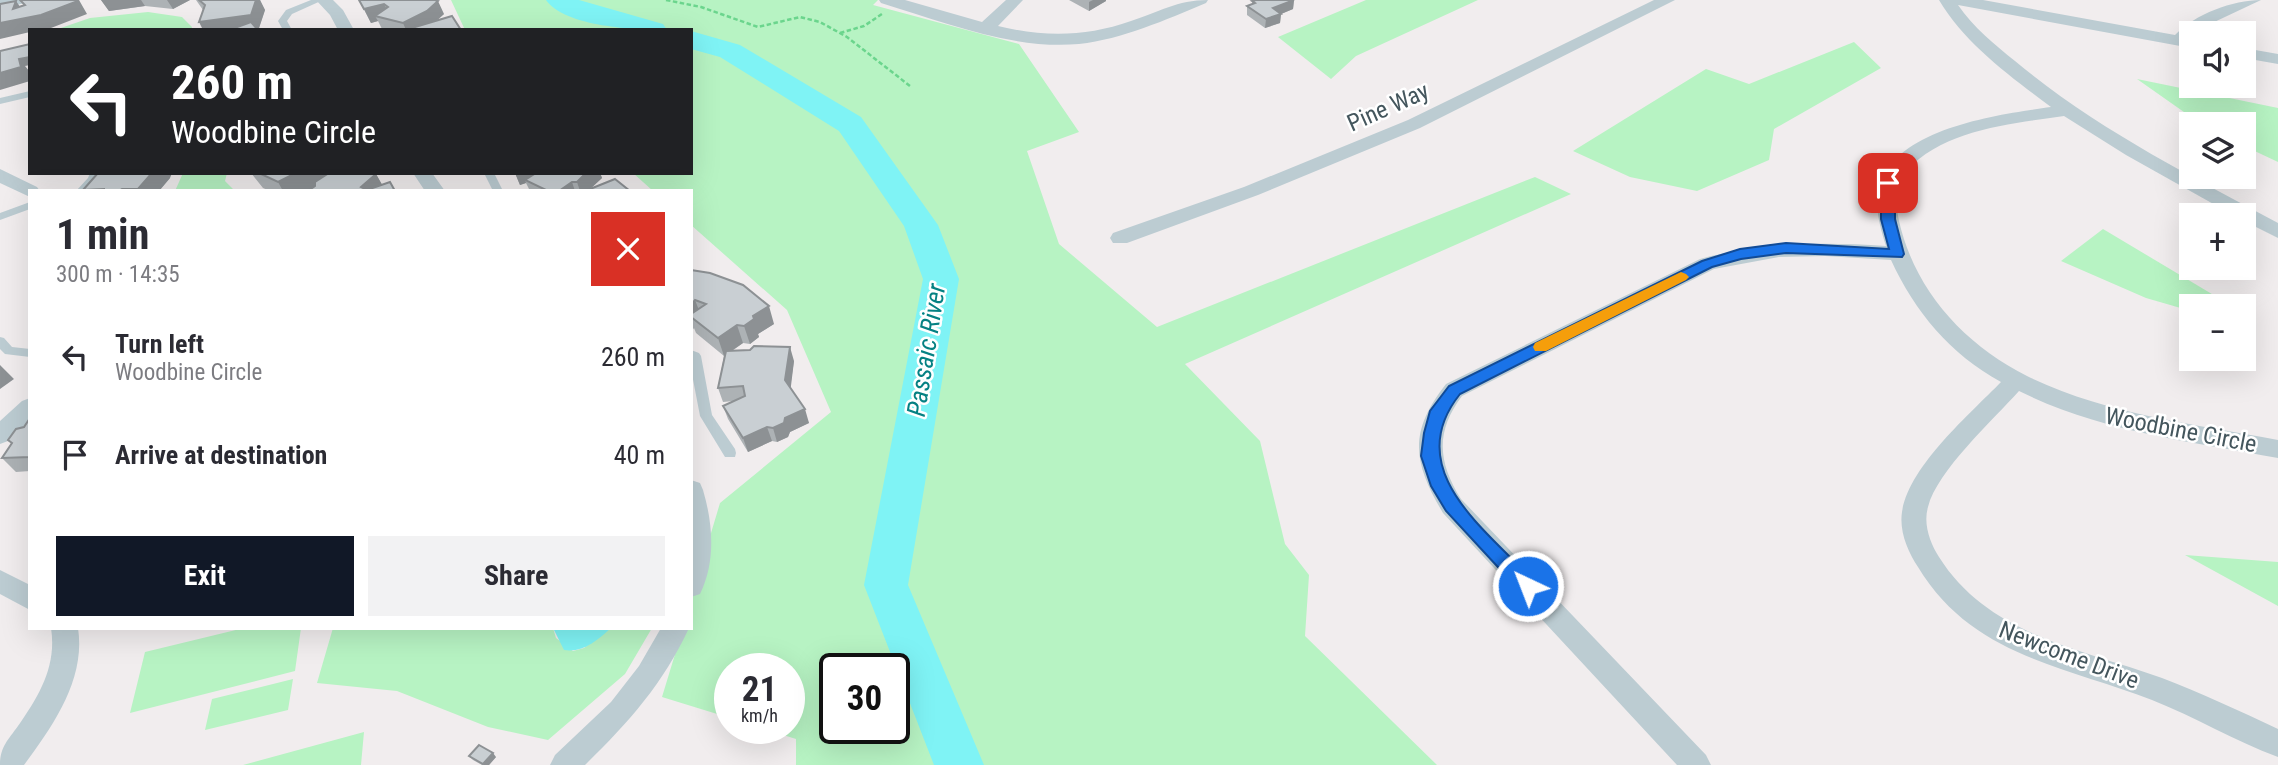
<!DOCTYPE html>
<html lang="en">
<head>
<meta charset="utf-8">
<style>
	:root { --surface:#fff; --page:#f2f2f3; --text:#2b2b33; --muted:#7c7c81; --accent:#111827 }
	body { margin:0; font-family:"Roboto Condensed",sans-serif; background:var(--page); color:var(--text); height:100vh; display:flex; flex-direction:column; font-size:26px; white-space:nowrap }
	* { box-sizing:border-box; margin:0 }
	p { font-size:23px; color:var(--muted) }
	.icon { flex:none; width:38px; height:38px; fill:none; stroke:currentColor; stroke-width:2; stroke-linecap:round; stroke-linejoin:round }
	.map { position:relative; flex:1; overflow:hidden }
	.sheet { position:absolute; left:28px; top:189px; width:665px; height:441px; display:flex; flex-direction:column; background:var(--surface); border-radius:0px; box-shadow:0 7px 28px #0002 }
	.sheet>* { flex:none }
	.top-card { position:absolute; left:28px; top:28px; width:665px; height:147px; border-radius:0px; box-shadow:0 7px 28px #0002; background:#202124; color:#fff; overflow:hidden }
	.buttons { position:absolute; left:2179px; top:21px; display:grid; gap:14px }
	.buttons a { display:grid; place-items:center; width:77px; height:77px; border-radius:0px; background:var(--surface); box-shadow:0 7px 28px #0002; font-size:35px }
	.speed { position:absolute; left:714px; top:653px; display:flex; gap:14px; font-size:35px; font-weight:700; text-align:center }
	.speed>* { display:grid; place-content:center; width:91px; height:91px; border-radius:50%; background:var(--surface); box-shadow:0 7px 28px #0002; line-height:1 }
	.speed small { font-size:18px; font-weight:400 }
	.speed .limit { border:4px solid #111; border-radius:10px; background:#fff; color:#111 }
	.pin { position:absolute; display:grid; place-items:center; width:60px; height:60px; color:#fff; margin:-30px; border-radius:14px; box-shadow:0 4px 10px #0006 }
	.me { position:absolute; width:77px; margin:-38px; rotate:317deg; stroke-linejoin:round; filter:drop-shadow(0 0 5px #0008) }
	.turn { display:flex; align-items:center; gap:24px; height:147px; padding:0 28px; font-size:32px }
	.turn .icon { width:91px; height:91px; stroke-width:2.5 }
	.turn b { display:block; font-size:49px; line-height:60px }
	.round { display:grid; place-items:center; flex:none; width:74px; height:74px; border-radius:0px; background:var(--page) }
	.headline { display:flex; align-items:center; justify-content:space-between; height:119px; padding:0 28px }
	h1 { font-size:42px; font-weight:700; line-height:52px }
	.action { display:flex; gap:14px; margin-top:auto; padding:14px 28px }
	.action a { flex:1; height:80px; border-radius:0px; background:var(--accent); color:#fff; font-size:28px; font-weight:700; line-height:80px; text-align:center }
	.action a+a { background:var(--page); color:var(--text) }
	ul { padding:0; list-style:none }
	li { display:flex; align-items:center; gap:21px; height:98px; padding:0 28px }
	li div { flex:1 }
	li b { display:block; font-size:26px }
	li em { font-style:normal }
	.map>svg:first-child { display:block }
	.green { fill:#b7f3c3; fill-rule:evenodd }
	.water { fill:#7ff3f5 }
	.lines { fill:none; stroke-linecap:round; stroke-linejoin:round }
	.river { fill:#7ff3f5; fill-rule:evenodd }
	.path { stroke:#6bd58d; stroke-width:2.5; stroke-dasharray:4.5 2.5; stroke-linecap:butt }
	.service { fill:#bcccd2; fill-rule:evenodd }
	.minor { fill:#bcccd2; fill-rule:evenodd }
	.wall { fill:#adb2b5 }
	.shaded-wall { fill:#8d9194 }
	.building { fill:#c9cfd3; stroke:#8d9194; stroke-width:2 }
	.route { fill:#1a73e8; stroke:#114b97; stroke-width:2 }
	.slow { fill:#f59e0b }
	.labels { text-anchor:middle; stroke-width:5; stroke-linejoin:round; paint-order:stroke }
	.street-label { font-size:24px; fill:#44565d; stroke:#fff }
	.water-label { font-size:26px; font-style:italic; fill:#058183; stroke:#fff }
</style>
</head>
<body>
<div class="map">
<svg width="2278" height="765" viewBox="0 0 2278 765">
	<rect width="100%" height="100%" fill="#f1edee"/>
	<path class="green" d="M451,0H878L873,5L1019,44L1079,132L1027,151L1059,244L1157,327L1535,177L1571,194L1185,364L1260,441L1285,544L1309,575L1305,636L1437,765H796V739L761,728H789V668H730V718L662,697L683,628H691V600L720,503L831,412L787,310L691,225V191H653L633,173H691V30H465ZM835,668H894V728H835Z
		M1366,0H1478L1356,56L1331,79L1278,37Z
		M148,12L182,17L192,27L191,30H55L90,18Z
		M1854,42L1881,68L1774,129L1769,160L1697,191L1630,177L1573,151L1706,69L1749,84Z
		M2137,79L2278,108V162L2244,146V124H2201Z
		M183,173H227L225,181L235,191H175Z
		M2103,229L2232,306H2191V311L2146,298L2061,261Z
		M2185,555L2278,562V606Z
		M244,628H301L295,671L130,713L145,652Z
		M333,628H553L556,638L573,651L584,648L611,628H652L625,674L548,740L488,727L397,691L317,683Z
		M293,679L288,710L205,730L212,699Z
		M364,732L361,765H243Z"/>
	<path class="water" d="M553,628H611C598,640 583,653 564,650Z"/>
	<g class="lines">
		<path class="river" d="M546,0H579L663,24L667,30C636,30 565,27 546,0Z
			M691,31L740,45L861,117L938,225L959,279L908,585L984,765H934L864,585L923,279L904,226L839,131L720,57L691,49Z"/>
		<path class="path" d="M666,0L701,7L758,27L800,17L820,22L847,37L910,86
			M840,33L864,26L882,14"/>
		<path class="service" d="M311,0H323L292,14L287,21L292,30H283L278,21L286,10Z
			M30,91V97L0,104V98Z
			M90,173H100L97,181L87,191H76L88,178Z
			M484,173H494L503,191H493Z
			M30,202V209L0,220V213Z
			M0,337L4,338L12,347L30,349V357L5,354L0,349Z
			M691,350L699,353L701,356L712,415L735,449L736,453L735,457H725L700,416L691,369Z"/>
		<path class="minor" d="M0,0H27L25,3L0,9Z
			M316,0H333L343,10L354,30H338L330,15Z
			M879,0H905L982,22L1006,0H1023L998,26C1043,37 1086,37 1131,21C1159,12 1177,0 1208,0L1206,3C1165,20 1123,39 1079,44C1013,50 944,22 881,3Z
			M1654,0H1675L1420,128L1258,195L1127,243H1113L1110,238L1113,233L1244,187L1408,120Z
			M1939,0H1983L2175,35C2195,14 2233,0 2261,0L2191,33V48L1958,5C1973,27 1995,45 2015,61C2095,128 2187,174 2278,223V238L2244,221V215H2233L2126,155L2064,116C2011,124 1945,129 1906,171C1894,184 1896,205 1899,221C1915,291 1964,344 2027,376C2107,415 2192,423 2278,440V458C2189,441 2102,432 2019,391C1993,420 1937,471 1928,507C1923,524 1930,543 1939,557C1988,635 2081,649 2162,678C2201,693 2240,711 2278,729V757C2235,741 2195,717 2152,700C2062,665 1972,656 1918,567C1908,552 1899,531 1902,512C1909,466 1970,414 2001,382C1950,354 1915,312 1891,260L1825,256L1779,257L1714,269L1462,396C1435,432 1438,462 1461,499L1706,755L1711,765H1677L1443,513C1413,462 1408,433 1446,384L1700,259C1762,242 1822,242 1886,246C1880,227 1873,203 1880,183C1900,127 2001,114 2051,107C2011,77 1965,44 1939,0Z
			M2244,48L2278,54V64L2244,58Z
			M0,169L37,187L40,191H30V197L0,183Z
			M413,173H432L445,191H425Z
			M30,398V421L8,441L0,444V421L22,401Z
			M691,480L700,483L703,490C713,524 716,561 700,594L691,597Z
			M0,570L30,585V610L0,594Z
			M51,628H78C86,679 53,726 24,765H0C0,747 8,740 18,726C39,696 57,666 51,628Z
			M661,628H689C663,684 629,722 585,765H550L555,755L611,702L639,666Z"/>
	</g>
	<path class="wall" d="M101,0H190L173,9L145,6L109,11Z
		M196,0H260L265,10L259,28L257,29L203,10Z
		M359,0L444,14L437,20L461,30L382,29L378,21L371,23Z
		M1069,0H1106V1L1089,11Z
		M1294,0L1293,9L1281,14L1280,23L1265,28L1247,15V6L1252,4V1Z
		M251,173H374L376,174L382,185L395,191H270L263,188Z
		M515,173H600L602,178L590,189L630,191H530L526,183L520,185Z
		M170,178L159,191H84L83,190Z
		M691,270L774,324L758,334L759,337L750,344L743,343L732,351L794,361L790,388L809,423L790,432L788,437L777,442L772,441L748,452L728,419L723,406L734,401L723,402L718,388L724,356L696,333L694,328L692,331Z
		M30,418V471L16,472L2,458L12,444L8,440L24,427Z
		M469,756L496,757L489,765H482L473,760Z"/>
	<path class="shaded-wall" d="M75,0H79L87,14L51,28L42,30H30V32L0,39V23L13,9L16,1L25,14Z
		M101,0H141L145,6L109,11Z
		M167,0H190L173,9Z
		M239,0H260L265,10L259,28L249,30H203L199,22Z
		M1093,0H1106V1L1089,11V2Z
		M1294,0L1293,9L1281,14L1280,23L1265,28L1266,19L1273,8Z
		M438,1L444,14L433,24L406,30L403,23Z
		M384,4L391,17L375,16L378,21L371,23L364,9Z
		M30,57V65L25,66L30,72V81L0,90V73L19,59Z
		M152,173H172L170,178L159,191H139L138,189Z
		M296,173H333L308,191H283L278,182Z
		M515,173H538L525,180L526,183L520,185Z
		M586,173H600L602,178L588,191H580L577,182Z
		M376,174L384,188L364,191L361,187Z
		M572,182L575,191H559Z
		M695,300L702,318L691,317V305Z
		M769,306L774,324L758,334L759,337L750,344L744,326L753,316Z
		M737,325L743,343L724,356L718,338Z
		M790,347L794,361L790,394L785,380Z
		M0,365L14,379L0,389Z
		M805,409L809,423L790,432L788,437L777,442L773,428L785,418Z
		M767,427L772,441L748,452L743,438Z
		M493,753L496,757L489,765H484L483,764Z"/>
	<path class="building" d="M20,0H78V1L41,15L0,23V4L16,1L13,9L25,5Z
		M199,0H256L251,15L199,22L205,5Z
		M359,0H435L438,1L427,11L403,23L375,16L388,7L384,4L364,9Z
		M1256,0H1294L1273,8L1281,14L1266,19L1247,6L1255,3L1252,1Z
		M452,16L461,30H405Z
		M251,22L258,30H229Z
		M30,44V57L19,59L21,67L0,73V51Z
		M98,173H152L138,189H122L119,191H104V189L83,190Z
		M259,173H296L278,182Z
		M329,173H374L376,174L361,187L367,190L390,182L395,191H308L315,186V182Z
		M536,173H586L577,182H572L559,191H548L525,180Z
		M615,179L630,191H585Z
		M691,270L710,273L743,285L769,306L753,316L754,319L744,326L737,325L718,338L691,317V314L706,304L695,300L691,305Z
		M754,346L790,347L785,380L805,409L785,418L784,423L773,428L767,427L743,438L723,406L745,396L743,386L718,388L726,351L750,350Z
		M30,418V457L2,458L12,443L8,440L16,429L24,427Z
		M479,745L493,753L483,764L469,756Z"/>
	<path class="route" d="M1888,179L1895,183V219L1904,254L1902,257L1786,253L1741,259L1712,267L1460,394C1400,469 1485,529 1534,581L1537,586L1534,592L1528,594L1521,592L1446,511L1431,486L1421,456L1424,433L1430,411L1449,386L1702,261L1740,249L1786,243L1889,249L1881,219V183Z"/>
	<path class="slow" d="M1681,272L1686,274L1689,277L1686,280L1546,351H1535L1533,347L1535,343Z"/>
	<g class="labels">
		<g class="street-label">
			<text transform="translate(1388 107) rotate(-24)" y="8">Pine Way</text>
			<text transform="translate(2181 430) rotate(11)" y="8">Woodbine Circle</text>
			<text transform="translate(2069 655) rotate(21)" y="8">Newcome Drive</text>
		</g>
		<g class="water-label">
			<text transform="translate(926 350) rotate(-81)" y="9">Passaic River</text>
		</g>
	</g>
</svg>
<div class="buttons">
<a><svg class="icon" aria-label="sound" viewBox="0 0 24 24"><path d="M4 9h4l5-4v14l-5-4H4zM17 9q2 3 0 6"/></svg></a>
<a><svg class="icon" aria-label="layers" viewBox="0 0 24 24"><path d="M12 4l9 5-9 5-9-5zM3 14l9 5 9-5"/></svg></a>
<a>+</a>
<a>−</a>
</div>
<div class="speed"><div>21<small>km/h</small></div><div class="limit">30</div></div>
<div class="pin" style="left:1888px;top:183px;background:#d93025"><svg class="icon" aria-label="arrive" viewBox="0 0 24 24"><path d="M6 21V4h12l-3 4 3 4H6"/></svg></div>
<svg class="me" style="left:1528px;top:586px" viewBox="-20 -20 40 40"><circle r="17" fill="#1a73e8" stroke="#fff" stroke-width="3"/><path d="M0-11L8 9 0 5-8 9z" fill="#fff"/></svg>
<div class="top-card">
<div class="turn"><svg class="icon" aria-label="left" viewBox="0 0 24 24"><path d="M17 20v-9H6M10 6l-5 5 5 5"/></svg><div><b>260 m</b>Woodbine Circle</div></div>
</div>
<section class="sheet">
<div class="headline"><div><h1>1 min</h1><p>300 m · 14:35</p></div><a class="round" style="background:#d93025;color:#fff"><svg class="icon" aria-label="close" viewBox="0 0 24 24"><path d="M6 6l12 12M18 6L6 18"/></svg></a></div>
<ul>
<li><svg class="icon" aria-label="left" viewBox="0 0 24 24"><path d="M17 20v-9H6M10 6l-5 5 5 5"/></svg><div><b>Turn left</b><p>Woodbine Circle</p></div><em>260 m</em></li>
<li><svg class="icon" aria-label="arrive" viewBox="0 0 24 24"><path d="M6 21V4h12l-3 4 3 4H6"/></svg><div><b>Arrive at destination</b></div><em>40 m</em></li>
</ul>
<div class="action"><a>Exit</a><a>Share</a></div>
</section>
</div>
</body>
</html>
